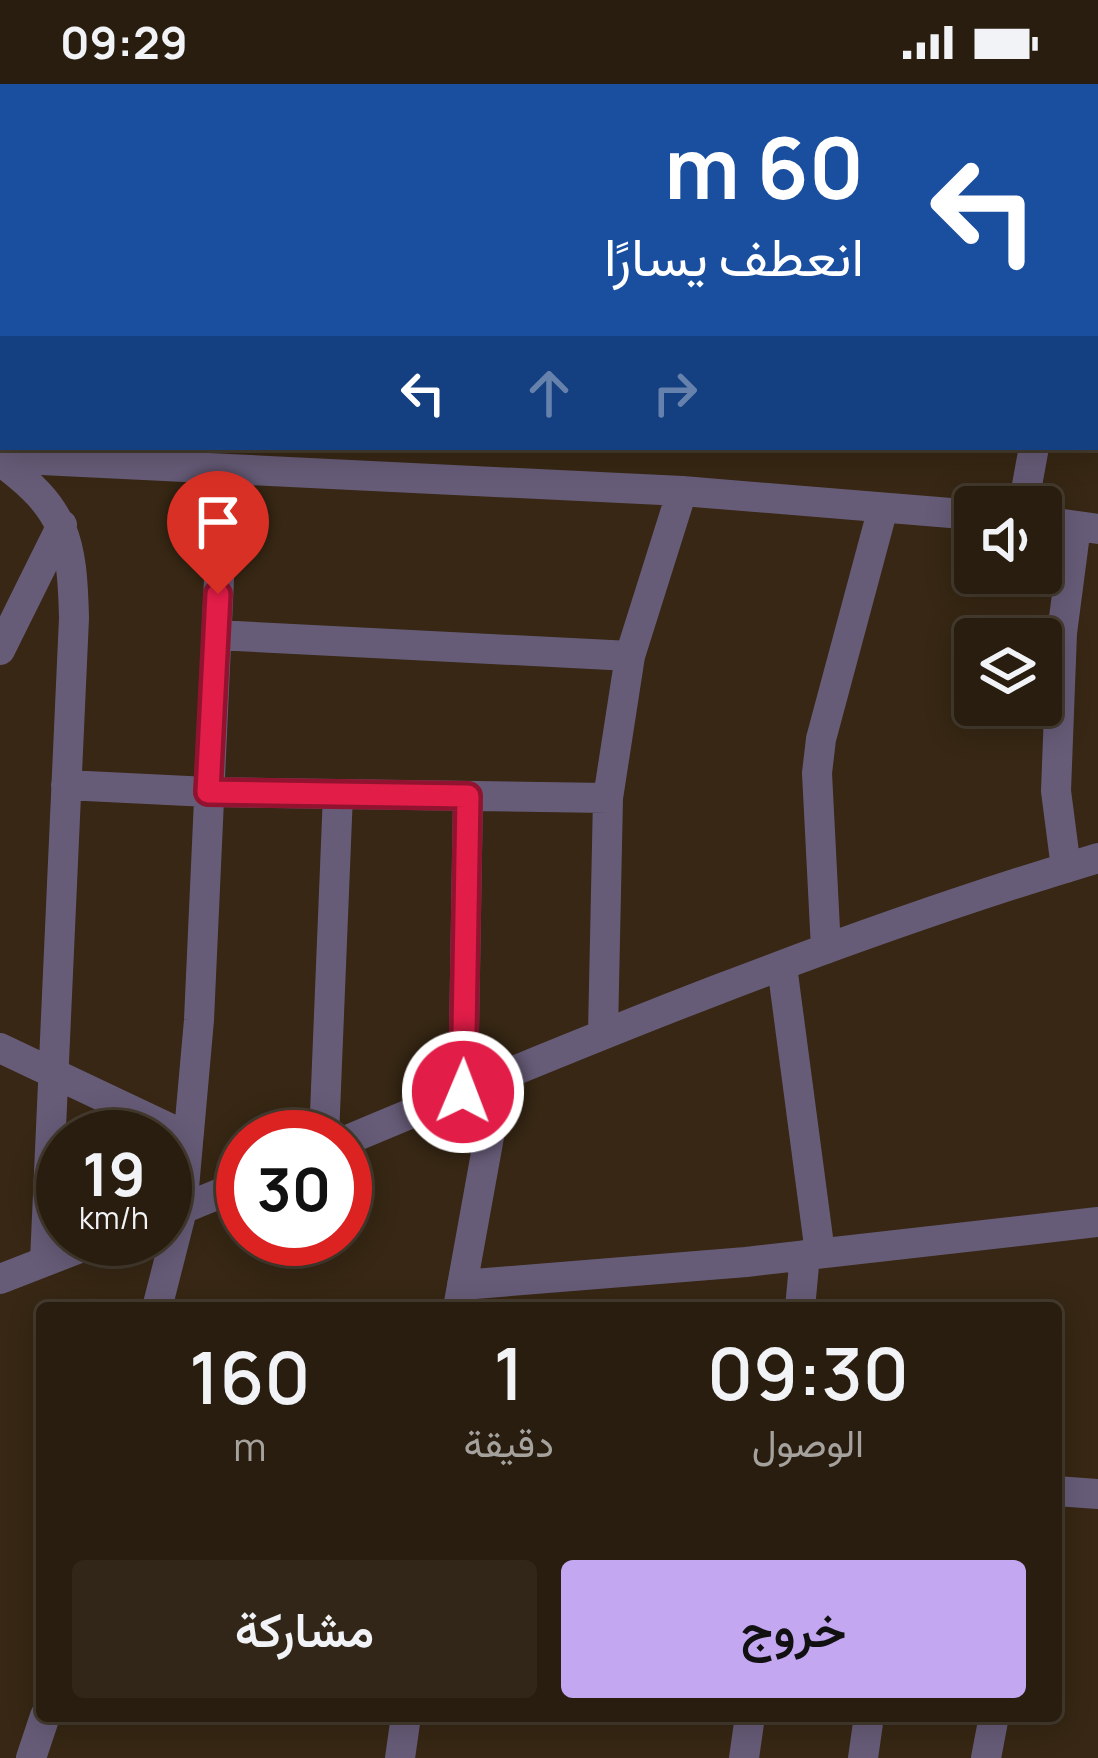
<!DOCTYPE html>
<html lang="ar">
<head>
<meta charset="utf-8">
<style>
	:root { --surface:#291d0f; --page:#312618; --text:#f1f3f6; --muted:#a5a29e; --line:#453b2f; --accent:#c4a7f1 }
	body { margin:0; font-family:Manrope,Vazirmatn,sans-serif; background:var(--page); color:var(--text); direction:rtl; height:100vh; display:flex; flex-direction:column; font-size:45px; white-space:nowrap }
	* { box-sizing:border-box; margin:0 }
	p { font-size:39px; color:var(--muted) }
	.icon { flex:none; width:66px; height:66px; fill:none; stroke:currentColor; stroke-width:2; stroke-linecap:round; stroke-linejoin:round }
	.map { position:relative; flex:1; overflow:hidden; direction:ltr }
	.panel { position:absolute; left:36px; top:1218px; width:1026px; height:420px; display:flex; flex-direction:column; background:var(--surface); border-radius:12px; box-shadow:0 6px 30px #0003,0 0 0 3px var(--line); direction:rtl }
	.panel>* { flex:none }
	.top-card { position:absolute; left:0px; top:0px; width:1098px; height:366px; box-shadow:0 6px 30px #0003,0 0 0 3px var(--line); direction:rtl; background:#1a4fa0; color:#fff; overflow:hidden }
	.fabs { position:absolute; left:954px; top:402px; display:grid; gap:24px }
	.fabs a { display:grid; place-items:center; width:108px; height:108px; border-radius:12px; background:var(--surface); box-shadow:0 6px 30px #0003,0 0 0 3px var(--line); font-size:60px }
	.speed { position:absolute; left:36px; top:1026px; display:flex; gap:24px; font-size:60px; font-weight:700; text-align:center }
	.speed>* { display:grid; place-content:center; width:156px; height:156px; border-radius:50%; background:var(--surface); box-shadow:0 6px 30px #0003,0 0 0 3px var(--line); line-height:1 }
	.speed small { font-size:30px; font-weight:400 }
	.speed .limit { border:18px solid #d22; background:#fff; color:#111 }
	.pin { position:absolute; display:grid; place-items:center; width:102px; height:102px; color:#fff; margin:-123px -51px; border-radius:50% 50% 50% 0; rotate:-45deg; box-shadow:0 0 12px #0007 }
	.pin .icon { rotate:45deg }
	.me { position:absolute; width:132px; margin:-66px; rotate:1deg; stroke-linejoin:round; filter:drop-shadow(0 0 9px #0008) }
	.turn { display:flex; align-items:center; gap:42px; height:252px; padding:0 36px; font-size:54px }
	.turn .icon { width:156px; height:156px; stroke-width:2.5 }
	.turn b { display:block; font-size:84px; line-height:102px }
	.lanes { display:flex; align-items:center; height:114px; padding:0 36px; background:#0003; justify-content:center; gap:60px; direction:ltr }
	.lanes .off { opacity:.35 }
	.eta { display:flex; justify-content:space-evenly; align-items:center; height:204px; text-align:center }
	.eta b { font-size:72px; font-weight:600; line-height:84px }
	.action { display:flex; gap:24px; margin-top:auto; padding:24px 36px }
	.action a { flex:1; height:138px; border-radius:12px; background:var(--accent); color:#111; font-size:48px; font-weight:600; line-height:138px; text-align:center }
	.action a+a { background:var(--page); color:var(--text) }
	.status { display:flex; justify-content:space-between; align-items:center; height:84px; padding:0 60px; background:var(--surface); direction:ltr }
	.status svg { height:33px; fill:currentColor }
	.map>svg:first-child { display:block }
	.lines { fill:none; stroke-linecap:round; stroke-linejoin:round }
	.minor { stroke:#675c78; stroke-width:30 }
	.route-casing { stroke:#92132f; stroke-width:30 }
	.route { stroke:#e11d48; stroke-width:21 }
</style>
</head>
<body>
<div class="status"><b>09:29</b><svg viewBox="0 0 49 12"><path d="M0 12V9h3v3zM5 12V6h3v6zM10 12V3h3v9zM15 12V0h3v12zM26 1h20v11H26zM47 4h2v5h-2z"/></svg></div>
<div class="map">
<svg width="1098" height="1674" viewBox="0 0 1098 1674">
	<rect width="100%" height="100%" fill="#372714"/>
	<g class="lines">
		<path class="minor" d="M75,3L77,0
			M1095,3V0
			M0,100L3,96
			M1095,108H1098
			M0,374L682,407L975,431
			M0,377C66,425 72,455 74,534L45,1177
			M1023,423L1034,363
			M1041,437L1098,445
			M216,551L630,572
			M0,566L62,441
			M66,701L208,708L608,714
			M1066,784L1056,707L1062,549L1076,442
			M826,865L817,689L821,655L883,424
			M782,882L820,1169
			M603,949L608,714L630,572L682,407
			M0,964L188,1053
			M463,1008L468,712
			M324,1053L338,710
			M345,1057C593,953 841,851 1098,774
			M165,1132L243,1100
			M0,1195L103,1155
			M462,1201L746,1178L1098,1138
			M157,1224L182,1126L199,936L224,385
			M458,1224L500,992
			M800,1224L805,1171
			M1056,1407L1098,1410
			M31,1674L45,1632
			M400,1674L406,1632
			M744,1674L750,1632
			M863,1674L869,1632
			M986,1674L994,1632"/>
	</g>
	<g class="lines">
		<defs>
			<path id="route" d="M218,510L208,708L468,712L463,1008"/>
		</defs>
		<use href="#route" class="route-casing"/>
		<use href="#route" class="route"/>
	</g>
</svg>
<div class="fabs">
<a><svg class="icon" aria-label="sound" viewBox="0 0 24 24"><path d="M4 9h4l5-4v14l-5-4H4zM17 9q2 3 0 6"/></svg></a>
<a><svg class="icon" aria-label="layers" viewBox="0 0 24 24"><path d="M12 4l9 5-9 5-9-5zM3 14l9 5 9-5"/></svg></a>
</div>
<div class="speed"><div>19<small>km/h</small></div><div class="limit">30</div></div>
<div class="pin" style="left:218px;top:510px;background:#d93025"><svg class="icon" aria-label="arrive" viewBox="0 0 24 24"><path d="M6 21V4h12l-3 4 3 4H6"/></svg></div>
<svg class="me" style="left:463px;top:1008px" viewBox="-20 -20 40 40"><circle r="17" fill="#e11d48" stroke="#fff" stroke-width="3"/><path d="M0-11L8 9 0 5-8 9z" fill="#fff"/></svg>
<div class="top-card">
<div class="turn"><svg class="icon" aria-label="left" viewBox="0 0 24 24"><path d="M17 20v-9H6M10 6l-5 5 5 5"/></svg><div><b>60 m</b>انعطف يسارًا</div></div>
<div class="lanes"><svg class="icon" aria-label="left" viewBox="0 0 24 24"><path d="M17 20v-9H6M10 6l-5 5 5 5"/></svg><svg class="icon off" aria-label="ahead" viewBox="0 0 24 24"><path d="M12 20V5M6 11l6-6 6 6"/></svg><svg class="icon off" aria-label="right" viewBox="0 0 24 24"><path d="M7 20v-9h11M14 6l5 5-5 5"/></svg></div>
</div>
<section class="panel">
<div class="eta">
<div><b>09:30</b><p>الوصول</p></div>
<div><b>1</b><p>دقيقة</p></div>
<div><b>160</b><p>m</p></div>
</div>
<div class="action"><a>خروج</a><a>مشاركة</a></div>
</section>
</div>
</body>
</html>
